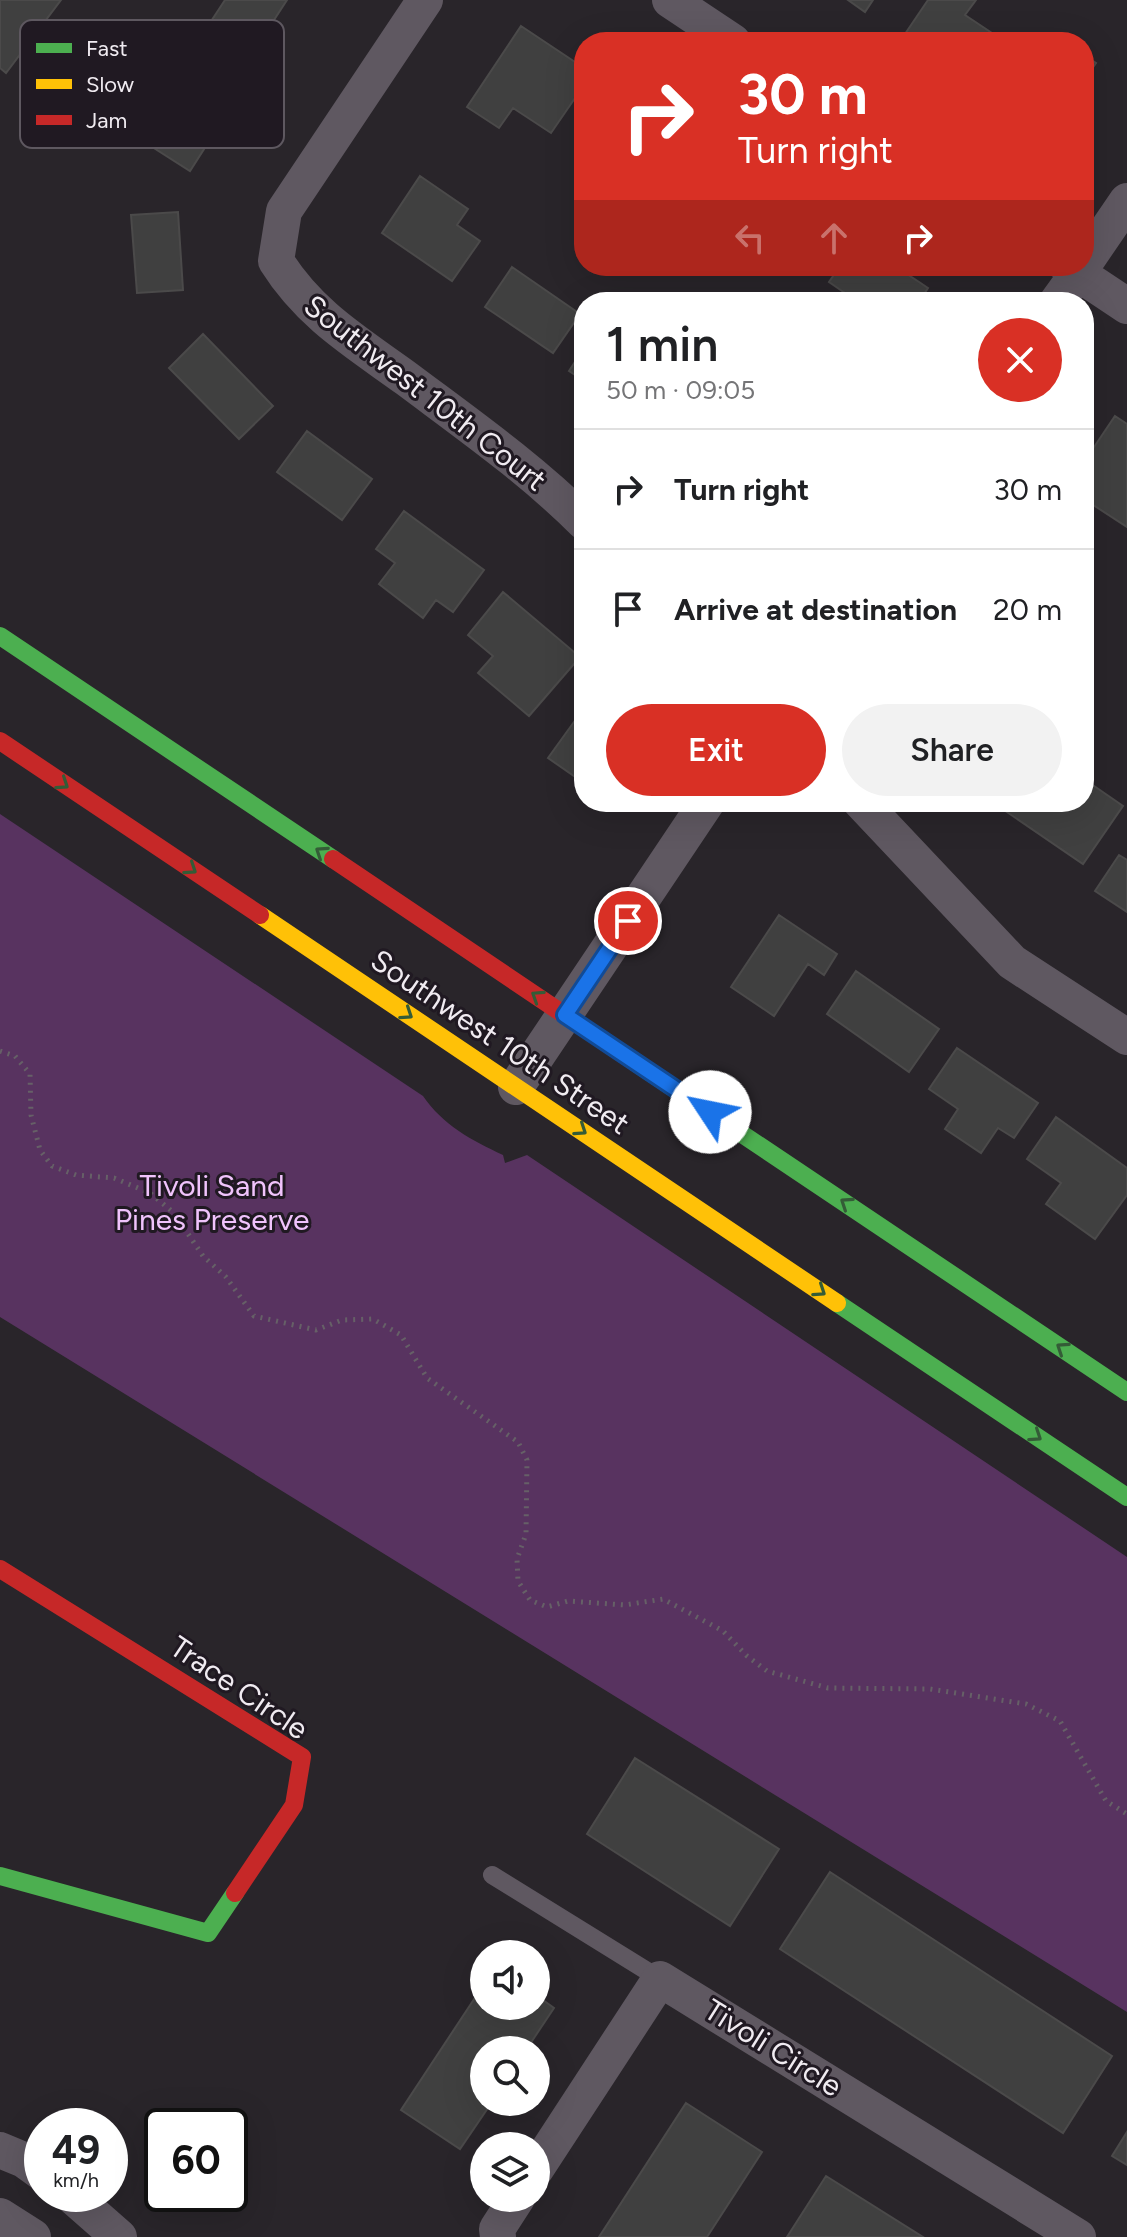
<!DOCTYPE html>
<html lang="en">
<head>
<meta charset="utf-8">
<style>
	:root { --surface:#fff; --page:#f2f2f2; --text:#202124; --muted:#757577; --line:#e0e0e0; --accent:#d93025 }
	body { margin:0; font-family:Figtree,sans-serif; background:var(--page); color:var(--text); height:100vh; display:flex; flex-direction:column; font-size:30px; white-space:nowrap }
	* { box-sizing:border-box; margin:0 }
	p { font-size:26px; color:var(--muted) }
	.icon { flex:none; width:44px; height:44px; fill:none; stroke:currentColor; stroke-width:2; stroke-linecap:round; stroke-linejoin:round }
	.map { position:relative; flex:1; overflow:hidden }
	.side { position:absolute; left:574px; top:292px; width:520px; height:520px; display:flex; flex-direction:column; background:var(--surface); border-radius:32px; box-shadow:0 8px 32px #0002 }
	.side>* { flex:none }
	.guide { position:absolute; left:574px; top:32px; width:520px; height:244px; border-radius:32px; box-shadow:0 8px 32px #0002; background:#d93025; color:#fff; overflow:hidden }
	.controls { position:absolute; left:470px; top:1940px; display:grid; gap:16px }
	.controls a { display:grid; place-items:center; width:80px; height:80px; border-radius:50%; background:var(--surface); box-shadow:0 8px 32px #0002; font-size:40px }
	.speed { position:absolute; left:24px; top:2108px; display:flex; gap:16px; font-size:40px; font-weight:700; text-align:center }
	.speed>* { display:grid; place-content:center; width:104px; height:104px; border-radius:50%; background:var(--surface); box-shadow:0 8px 32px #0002; line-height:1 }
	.speed small { font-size:20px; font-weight:400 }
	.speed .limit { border:4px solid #111; border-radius:12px; background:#fff; color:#111 }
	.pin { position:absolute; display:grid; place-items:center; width:68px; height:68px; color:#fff; margin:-34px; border:4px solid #fff; border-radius:50%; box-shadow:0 2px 8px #0007 }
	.me { position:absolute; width:88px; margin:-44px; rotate:304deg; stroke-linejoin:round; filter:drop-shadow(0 0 6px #0008) }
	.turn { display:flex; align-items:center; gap:28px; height:168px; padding:0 32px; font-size:36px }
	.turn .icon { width:104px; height:104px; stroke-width:2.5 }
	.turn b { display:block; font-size:56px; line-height:68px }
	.lanes { display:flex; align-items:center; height:76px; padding:0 32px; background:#0003; justify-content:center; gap:40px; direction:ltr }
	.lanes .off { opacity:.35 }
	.round { display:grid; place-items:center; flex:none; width:84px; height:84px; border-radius:42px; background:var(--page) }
	.headline { display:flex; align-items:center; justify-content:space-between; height:136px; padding:0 32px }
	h1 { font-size:48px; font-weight:600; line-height:60px }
	.button { display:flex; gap:16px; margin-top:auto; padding:16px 32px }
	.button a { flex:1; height:92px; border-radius:48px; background:var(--accent); color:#fff; font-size:32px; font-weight:600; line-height:92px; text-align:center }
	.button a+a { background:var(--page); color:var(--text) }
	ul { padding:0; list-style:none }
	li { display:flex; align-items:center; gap:24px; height:120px; padding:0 32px; border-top:2px solid var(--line) }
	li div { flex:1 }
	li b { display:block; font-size:30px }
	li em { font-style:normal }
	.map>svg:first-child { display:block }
	.green { fill:#583360 }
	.building { fill:#404040; stroke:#4b4a4a; stroke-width:2 }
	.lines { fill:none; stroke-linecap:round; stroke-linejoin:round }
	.path { stroke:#666067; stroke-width:5; stroke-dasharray:2 6; stroke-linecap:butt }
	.lane { stroke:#5f5861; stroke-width:18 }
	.street { stroke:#5f5861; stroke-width:36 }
	.fast { stroke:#4caf50; stroke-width:18 }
	.slow { stroke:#ffc107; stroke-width:18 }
	.jam { stroke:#c62828; stroke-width:18 }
	.oneway { stroke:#345c37 }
	.route-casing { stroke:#114b97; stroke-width:20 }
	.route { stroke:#1a73e8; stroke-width:14 }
	.labels { text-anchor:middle; stroke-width:6; stroke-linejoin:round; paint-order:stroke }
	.street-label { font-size:30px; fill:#f0ebf1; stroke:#201922 }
	.park-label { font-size:30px; fill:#f0c3fc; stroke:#201922 }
	.key { fill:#201922; stroke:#5e5860; stroke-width:2 }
	.key-label { font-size:22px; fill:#f0ebf1 }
</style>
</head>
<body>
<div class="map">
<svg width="1127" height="2237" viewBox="0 0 1127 2237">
	<rect width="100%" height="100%" fill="#29252a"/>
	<path class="green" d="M0,814L423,1096C443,1125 471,1140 503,1155L505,1163L527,1155L1127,1557V2012L0,1317Z"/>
	<path class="building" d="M0,0H61L6,73L0,68Z
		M225,0H287L248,60L204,32Z
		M848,0H873L865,12Z
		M928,0H976L965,15L998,37L995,42H917L905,34Z
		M521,26L584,68V85L551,133L513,108L499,128L467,107Z
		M1084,55L1096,63L1084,80Z
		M164,68L229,110L190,171L146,143L155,129L134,115Z
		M420,176L468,209L457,225L480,241L452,281L382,233Z
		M178,212L183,290L137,293L131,215Z
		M840,266H895L928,288L919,302H858L829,282Z
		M512,267L580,314L553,353L485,307Z
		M203,334L273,406L239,439L169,368Z
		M584,348V381L569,371Z
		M1115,416L1127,424V527L1084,499V462Z
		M307,431L372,479L342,520L277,472Z
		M404,511L484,570L453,612L436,600L423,618L379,584L395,563L376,549Z
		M503,592L580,657L529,716L478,673L493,656L468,635Z
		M584,708V783L548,758Z
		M1084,779L1123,806L1083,864L1001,808L1005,802H1084Z
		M1119,855L1127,860V912L1095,891Z
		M779,915L837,954L824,975L808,964L774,1016L731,987Z
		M856,971L939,1029L909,1072L827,1014Z
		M957,1048L1038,1103L1014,1138L998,1128L981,1153L945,1129L958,1109L929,1089Z
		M1056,1117L1127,1168V1195L1095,1239L1046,1204L1061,1183L1027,1159Z
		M635,1758L779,1849L730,1926L587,1834Z
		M830,1872L1112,2056L1063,2133L780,1949Z
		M484,1984V2006H536V1995L554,2008L526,2050H484V2102H492L460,2149L401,2110Z
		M686,2103L762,2152L707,2237H599Z
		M1127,2132V2165L1112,2156Z
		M826,2176L923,2237H787Z"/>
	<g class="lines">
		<path class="path" d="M0,1051L15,1056L30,1074L31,1115L40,1150L52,1166L76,1175L114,1178L150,1193L174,1213L203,1256L226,1277L254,1316L316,1330L342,1320L373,1319L401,1335L427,1378L518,1442L527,1460L526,1534L517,1559L518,1581L530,1600L547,1607L568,1601L625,1605L663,1599L723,1631L747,1656L767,1671L828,1688L930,1689L1026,1704L1060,1721L1106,1801L1127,1814"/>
		<path class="lane" d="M492,1875L660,1979"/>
		<path class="street" d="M425,0L284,211L276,261C310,315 356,342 407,379C467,424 531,469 584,522
			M670,0L733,42
			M1084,264L1127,201
			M1067,266L1127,306
			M1057,302L1083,266
			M861,802L1012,962L1127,1037
			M516,1087L707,802
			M0,2150L24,2160L42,2173
			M536,2169L660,1979L1078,2237
			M70,2194L119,2237
			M0,2216L33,2237
			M498,2237L497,2229L517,2198"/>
		<path class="fast" d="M0,636L333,859
			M636,1063L1127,1392
			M837,1303L1127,1497
			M0,1876L208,1933L235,1893"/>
		<path class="slow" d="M260,915L837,1303"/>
		<path class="jam" d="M0,741L260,915
			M333,859L636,1063
			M0,1569L302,1757L294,1805L235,1893"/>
	</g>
	<defs><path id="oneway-chevron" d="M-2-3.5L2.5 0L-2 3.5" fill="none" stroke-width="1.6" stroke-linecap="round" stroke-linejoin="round" transform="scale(2)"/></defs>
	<g class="oneway">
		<use href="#oneway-chevron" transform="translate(63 784) rotate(34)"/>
		<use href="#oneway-chevron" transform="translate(321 852) rotate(-146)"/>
		<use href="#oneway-chevron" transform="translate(191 869) rotate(34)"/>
		<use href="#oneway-chevron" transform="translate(537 996) rotate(-147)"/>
		<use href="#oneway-chevron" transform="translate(407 1014) rotate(34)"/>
		<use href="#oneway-chevron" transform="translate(581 1130) rotate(34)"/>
		<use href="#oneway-chevron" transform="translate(846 1203) rotate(-146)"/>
		<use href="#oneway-chevron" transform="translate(820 1291) rotate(34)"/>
		<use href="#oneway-chevron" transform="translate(1062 1348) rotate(-146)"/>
		<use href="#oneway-chevron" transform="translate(1036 1436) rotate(34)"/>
	</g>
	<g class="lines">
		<defs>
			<path id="route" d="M628,921L565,1015L710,1112"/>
		</defs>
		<use href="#route" class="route-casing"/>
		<use href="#route" class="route"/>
	</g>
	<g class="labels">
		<g class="street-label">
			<text transform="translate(425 393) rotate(38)" y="10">Southwest 10th Court</text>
			<text transform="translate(500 1042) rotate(34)" y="10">Southwest 10th Street</text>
			<text transform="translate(239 1688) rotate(34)" y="10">Trace Circle</text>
			<text transform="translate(773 2048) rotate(32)" y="10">Tivoli Circle</text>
		</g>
		<g class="park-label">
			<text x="212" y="1196">Tivoli Sand<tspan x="212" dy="34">Pines Preserve</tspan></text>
		</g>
	</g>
	<rect x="20" y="20" width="264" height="128" rx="12" class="key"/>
	<rect x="36" y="43" width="36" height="10" fill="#4caf50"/>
	<rect x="36" y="79" width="36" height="10" fill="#ffc107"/>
	<rect x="36" y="115" width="36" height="10" fill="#c62828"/>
	<g class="key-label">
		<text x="86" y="56">Fast</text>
		<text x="86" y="92">Slow</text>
		<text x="86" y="128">Jam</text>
	</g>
</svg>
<div class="controls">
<a><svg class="icon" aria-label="sound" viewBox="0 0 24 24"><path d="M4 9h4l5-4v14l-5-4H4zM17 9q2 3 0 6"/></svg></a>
<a><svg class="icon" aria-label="search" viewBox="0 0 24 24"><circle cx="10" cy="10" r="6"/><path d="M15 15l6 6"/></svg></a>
<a><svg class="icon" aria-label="layers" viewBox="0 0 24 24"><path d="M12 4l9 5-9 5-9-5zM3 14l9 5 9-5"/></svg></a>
</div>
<div class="speed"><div>49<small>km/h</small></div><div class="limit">60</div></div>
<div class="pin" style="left:628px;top:921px;background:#d93025"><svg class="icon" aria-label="arrive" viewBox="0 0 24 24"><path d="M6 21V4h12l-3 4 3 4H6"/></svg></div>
<svg class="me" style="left:710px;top:1112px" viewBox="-20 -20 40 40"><circle r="19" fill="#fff"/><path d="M0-13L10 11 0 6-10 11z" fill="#1a73e8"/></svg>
<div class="guide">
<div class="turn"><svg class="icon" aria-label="right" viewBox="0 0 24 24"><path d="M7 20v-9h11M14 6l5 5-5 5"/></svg><div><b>30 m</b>Turn right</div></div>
<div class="lanes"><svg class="icon off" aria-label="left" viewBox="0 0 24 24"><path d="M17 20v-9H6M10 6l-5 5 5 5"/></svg><svg class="icon off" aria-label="ahead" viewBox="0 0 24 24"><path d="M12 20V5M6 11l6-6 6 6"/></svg><svg class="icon" aria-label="right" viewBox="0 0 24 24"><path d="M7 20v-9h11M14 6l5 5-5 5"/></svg></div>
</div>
<section class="side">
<div class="headline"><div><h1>1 min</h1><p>50 m · 09:05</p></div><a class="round" style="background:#d93025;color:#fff"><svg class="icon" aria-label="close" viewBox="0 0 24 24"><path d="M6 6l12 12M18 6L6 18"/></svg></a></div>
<ul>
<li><svg class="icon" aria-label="right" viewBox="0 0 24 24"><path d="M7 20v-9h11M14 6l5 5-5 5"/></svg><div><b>Turn right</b></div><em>30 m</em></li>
<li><svg class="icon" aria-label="arrive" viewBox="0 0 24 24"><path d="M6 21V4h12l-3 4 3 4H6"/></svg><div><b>Arrive at destination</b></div><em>20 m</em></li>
</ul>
<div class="button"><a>Exit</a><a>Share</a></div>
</section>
</div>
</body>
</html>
